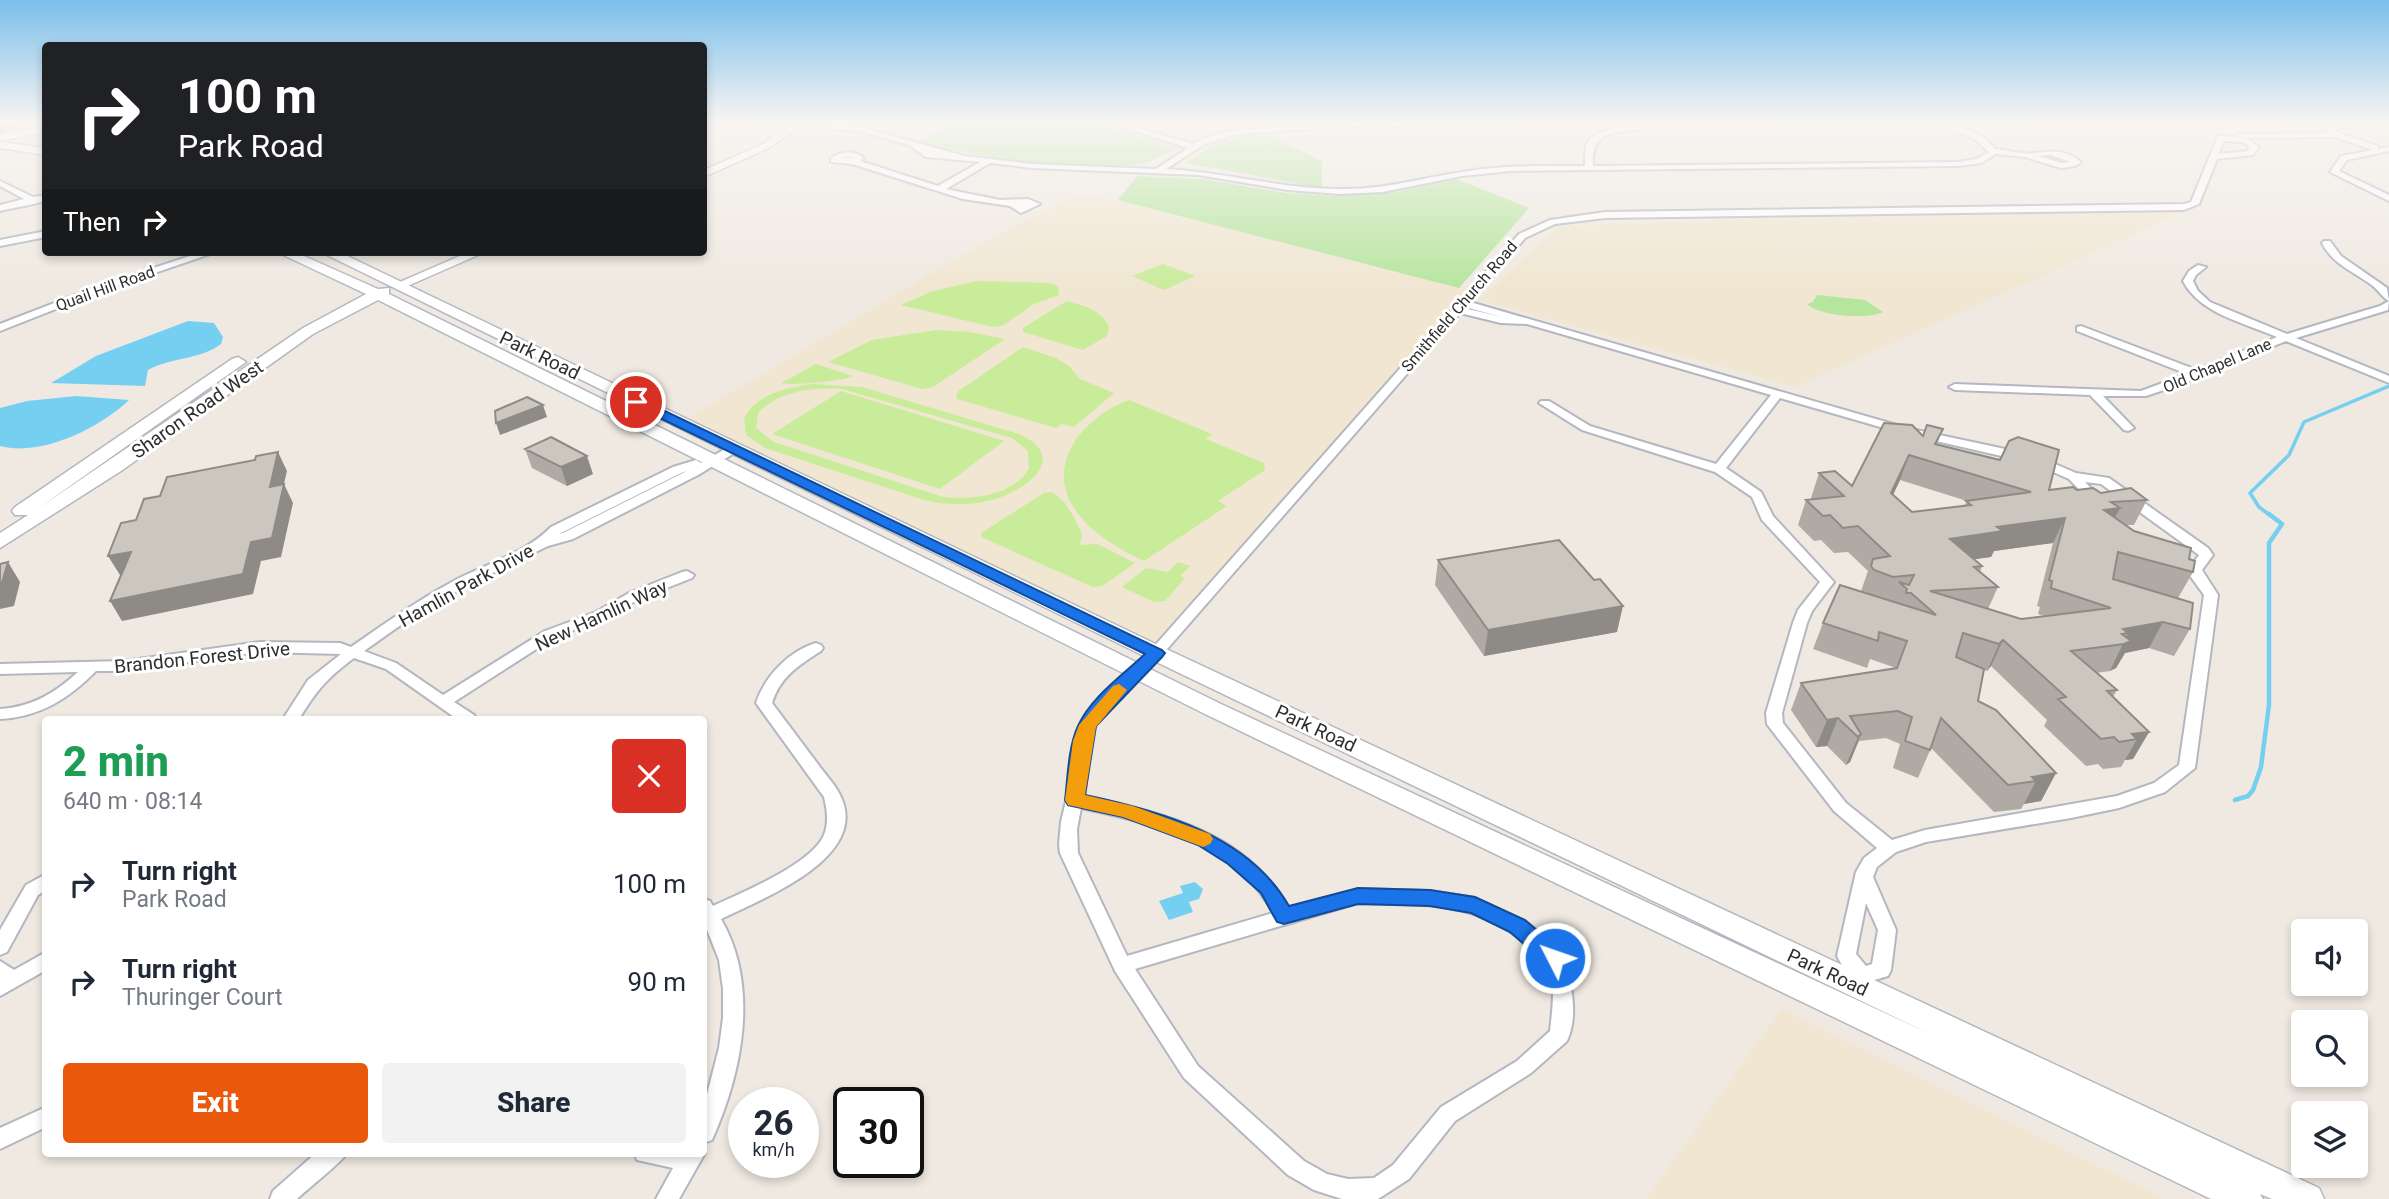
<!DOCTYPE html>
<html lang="en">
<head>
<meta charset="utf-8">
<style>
	:root { --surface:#fff; --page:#f2f2f3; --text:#1f2937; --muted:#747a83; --accent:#ea580c }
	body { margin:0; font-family:Roboto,sans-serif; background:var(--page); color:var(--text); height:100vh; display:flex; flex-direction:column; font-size:26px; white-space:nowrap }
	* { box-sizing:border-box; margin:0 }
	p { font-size:23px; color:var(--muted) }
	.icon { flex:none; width:38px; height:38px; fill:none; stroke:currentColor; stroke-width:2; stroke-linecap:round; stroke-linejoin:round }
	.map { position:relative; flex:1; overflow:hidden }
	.details { position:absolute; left:42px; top:716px; width:665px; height:441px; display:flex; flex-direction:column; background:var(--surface); border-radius:7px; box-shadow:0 4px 10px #0003 }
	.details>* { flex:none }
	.top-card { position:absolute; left:42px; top:42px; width:665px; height:214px; border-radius:7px; box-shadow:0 4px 10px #0003; background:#202124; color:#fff; overflow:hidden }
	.fabs { position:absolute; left:2291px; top:919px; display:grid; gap:14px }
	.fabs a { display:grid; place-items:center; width:77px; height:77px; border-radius:7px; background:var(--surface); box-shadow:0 4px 10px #0003; font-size:35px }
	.speed { position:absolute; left:728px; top:1087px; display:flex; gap:14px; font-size:35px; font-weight:700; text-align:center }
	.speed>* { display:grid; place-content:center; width:91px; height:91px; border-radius:50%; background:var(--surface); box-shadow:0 4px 10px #0003; line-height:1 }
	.speed small { font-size:18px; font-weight:400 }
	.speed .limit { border:4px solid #111; border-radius:10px; background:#fff; color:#111 }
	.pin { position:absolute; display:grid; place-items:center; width:60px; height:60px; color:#fff; margin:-30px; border:4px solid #fff; border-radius:50%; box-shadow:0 2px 7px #0007 }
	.me { position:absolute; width:77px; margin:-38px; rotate:311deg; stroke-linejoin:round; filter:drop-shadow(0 0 5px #0008) }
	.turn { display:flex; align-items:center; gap:24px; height:147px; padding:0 21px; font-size:32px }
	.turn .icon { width:91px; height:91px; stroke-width:2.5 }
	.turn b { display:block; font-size:49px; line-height:60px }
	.then { display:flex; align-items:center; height:66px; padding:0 21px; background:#0003; gap:14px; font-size:26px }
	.round { display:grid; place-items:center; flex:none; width:74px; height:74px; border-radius:7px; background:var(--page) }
	.head { display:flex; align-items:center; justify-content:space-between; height:119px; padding:0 21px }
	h1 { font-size:42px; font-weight:800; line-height:52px; color:#1e9e55 }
	.cta { display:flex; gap:14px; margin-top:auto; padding:14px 21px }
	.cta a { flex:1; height:80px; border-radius:7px; background:var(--accent); color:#fff; font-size:28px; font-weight:800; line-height:80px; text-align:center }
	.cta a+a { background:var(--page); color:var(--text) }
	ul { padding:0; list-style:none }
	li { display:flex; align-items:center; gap:21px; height:98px; padding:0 21px }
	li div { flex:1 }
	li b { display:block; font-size:26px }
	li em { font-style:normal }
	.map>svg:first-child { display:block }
	.education { fill:#f0e6d1 }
	.green { fill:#b6e59e }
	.pitch { fill:#c9ec9a; fill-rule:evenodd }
	.water { fill:#75cff0 }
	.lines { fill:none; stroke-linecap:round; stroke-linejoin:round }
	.stream-far1 { stroke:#75cff0; stroke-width:3.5 }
	.stream { stroke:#75cff0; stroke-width:4.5 }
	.minor-casing { stroke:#b4b7c1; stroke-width:4 }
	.tertiary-casing { stroke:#b4b7c1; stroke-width:3 }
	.secondary-casing { stroke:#b4b7c1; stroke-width:3 }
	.minor { fill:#fff; fill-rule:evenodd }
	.tertiary { fill:#fff; fill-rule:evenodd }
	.secondary { fill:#fff; fill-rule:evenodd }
	.wall { fill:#afaba4; fill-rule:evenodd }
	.shaded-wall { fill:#8e8b86 }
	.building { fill:#cbc7bf; stroke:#8e8b86; stroke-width:2; fill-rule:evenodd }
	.route { fill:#1a73e8; stroke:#114b97; stroke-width:2 }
	.slow { fill:#f59e0b }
	.labels { text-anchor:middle; stroke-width:6; stroke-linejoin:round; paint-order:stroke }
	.far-street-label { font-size:16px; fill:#2e2e2e; stroke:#fff }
	.street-label { font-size:19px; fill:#2e2e2e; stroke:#fff }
</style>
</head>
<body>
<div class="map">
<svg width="2389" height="1199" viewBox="0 0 2389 1199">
	<rect width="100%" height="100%" fill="#efe9e1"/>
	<path class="education" d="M1077,195L1118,200L1469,290L1157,647L683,421L995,236Z
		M2183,212L1795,387L1480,300L1559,226L1858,215Z
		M1781,1009L2165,1199H1646Z"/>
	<path class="green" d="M951,122H1094L1178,148C1167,153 1156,160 1144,163C1087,175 975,157 918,142Z
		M1260,131L1322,161V188L1186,163L1215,143Z
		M1137,176L1203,179L1286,193L1338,196L1396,192L1456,179L1529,208L1459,288L1118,200Z
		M1817,295L1865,300L1883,312C1868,320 1819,316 1807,304L1813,302Z"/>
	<path class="pitch" d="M1163,264L1195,276L1164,290L1132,276Z
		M977,281L1051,283L1058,287L1059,295L1034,304L1002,326L993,327L901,305L933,291Z
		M1067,301C1083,305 1103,311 1109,327L1107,336L1083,350L1023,332V328Z
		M936,330L969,332L1005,339L933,387L922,389L828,362L872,340Z
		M1023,347L1056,358L1069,366L1080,379L1114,393L1074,427L1062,424L1056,428L957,399L956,394L960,390Z
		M816,364L853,376C844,381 792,386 781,383Z
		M813,384L862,387L1019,434C1074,459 1021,494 987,501C965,506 943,505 921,499L765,448L746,435L744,418C756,394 789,387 813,384ZM842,389L1012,438L1028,451L1029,468C1014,496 971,500 943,497L774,442L756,428L758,413C779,391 812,387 842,389Z
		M841,391L1004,441L940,489L772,434Z
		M1129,400L1212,434L1206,439L1264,463L1265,470L1218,501L1227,506L1144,561C1096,539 1037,496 1077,438C1090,421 1109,407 1129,400Z
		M1051,492C1066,498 1075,520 1082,534L1080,545L1097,544L1135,563L1102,586L1093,587L981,537V533L1044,493Z
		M1178,562L1190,566L1180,576L1185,578L1165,601L1154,602L1122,587L1146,568L1168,572Z"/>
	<path class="water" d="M188,321L214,323L223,337L221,344C200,360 171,357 148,370L145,386L51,383L96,356Z
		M76,396L129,400C100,428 41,457 0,446V408L27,401Z
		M1195,882L1203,889L1199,899L1189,902L1193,912L1169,920L1159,901L1183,893L1180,886Z"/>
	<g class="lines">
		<path class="stream-far1" d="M2271,516L2259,507L2250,493L2289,455L2304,422L2389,386"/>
		<path class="stream" d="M2235,800L2248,796L2253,790L2261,767L2269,705V543L2282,524L2269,514"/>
		<defs>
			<path id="minor" d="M828,122H841L965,156L1032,164L1156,169L1188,148L1107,122H1119L1193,144C1219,128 1254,129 1283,127C1329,123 1374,122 1419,122L1403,127L1384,124L1237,134L1205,144L1166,169C1224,172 1282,189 1341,189C1383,190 1421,178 1462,172C1503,165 1544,166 1585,166C1585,157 1584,146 1590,139C1600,127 1656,122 1671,122C1641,139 1590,116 1593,166L1959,162L1976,159L1989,152L1973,138L1929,122C1950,122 1983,130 1995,149C2007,150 2023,155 2034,153C2051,151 2066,149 2081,162L2075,166L2061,168L2025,157L1996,154L1981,163L1959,166L1511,171L1462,176L1383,192L1340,194L1288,190L1198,175L1032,168L990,163L946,189L1000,200L1028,199L1040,204L1021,213L1010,206L963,199L852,164L831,162V158C841,151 854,150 864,158L860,161L938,186L980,162L926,157L909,145L859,131L799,127L795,125L799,123L835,125ZM2050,155L2071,162L2061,163L2039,156ZM847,157L854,158H841Z
				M2378,122L2334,129L2341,134L2378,146V149L2389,147V151L2347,160L2339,171L2389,195V201L2330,172L2341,156L2373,150L2335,137L2246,138L2259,147L2253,155L2217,159L2199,204L2184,210L1605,218L1555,224L1525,238L1470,302L1907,428L2019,452L2025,456L2019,460L1901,433L1780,398L1726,468L1761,492L1773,516L1834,582L1812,611L1807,623L1782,713L1783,723L1846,803L1892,840L1925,830L2117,796L2154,783L2179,765L2204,595L2183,566L2185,563H2193L2199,555L2101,484L2085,482L2105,503L2103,506H2095L2069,479L2035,464L2033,461L2035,458L2039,457L2076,473L2109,478L2208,548L2213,555L2202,570L2218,595L2195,768L2165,792L2119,808L2071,818L1926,842L1896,852L1877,867L1873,877L1896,930L1891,970L1888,976C1860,985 1851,984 1837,956L1856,872L1864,858L1877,848L1834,811L1767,724L1766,713L1793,623L1798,610L1820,582L1762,520L1752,497L1715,472L1582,430L1539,403L1541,401H1549L1590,426L1716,464L1771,395L1527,324L1501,323L1460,313L1161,656C1137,681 1098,705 1090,741C1086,759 1088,778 1084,796C1163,813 1248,833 1289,909L1358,889L1430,891L1475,898L1525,921L1562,953L1564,958C1571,984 1579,1015 1567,1041L1531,1073L1455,1121L1409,1179L1378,1199H1342L1314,1190L1288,1175L1184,1078L1115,971L1060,853L1059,844L1061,822L1070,784L1074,743L1080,725L1099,698L1151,650L1519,234L1550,220L1605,212L2184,204L2191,202L2218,136L2236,137L2239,134L2329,133L2325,129L2335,123ZM2224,141L2242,142L2250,147L2248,151L2218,154ZM1465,307L1502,317L1464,308ZM1081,808C1152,823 1237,843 1273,913L1127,956L1078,853L1077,829ZM1358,903C1421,905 1476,900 1526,944C1532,949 1543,955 1546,962C1557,980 1552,1012 1550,1031L1517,1061L1441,1107L1393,1165L1374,1178L1348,1179L1327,1174L1304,1161L1198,1066L1135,969ZM1866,903L1878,930L1872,964L1866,966L1856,954Z
				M0,181L33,197L46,195V200C32,206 15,207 0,211V205L24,199L0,186Z
				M46,231V237L0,246V240Z
				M2324,241H2330L2341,256L2387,288L2389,301C2383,298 2379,291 2373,286C2355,272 2333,265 2322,243Z
				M202,252H216L99,292L0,331V324L93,288Z
				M2198,265L2206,267L2196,275L2193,281L2198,291L2210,302L2287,334L2380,306L2389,301L2388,310L2296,338L2389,376V383L2286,341L2187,382L2146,396H2103L2132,426L2134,428L2128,431L2124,430L2090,395L1955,390L1949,387L1955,384L2141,391L2187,374L2077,331V327L2081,326L2197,370L2277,337C2245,323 2200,314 2183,281L2189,271Z
				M732,445L736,446V452L698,475L573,539L548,546L462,588L405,622L364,651L396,663L443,695L545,631L596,612L629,593L682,572L687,571L694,575L692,578L639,599L606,618L555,637L454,702L474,715L476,719H457L386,669L354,658C326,679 317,690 299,719H283L308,680L341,654L260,652L124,671H96C68,699 40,717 0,719V709C32,707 55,693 78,672L0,674V664L124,661L260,642L340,643L351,647C384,624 417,601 452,582C485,564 525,554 551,527L673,467L696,460L701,463ZM687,471L563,533L559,534L681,473Z
				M816,643L821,645L823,648L821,651C799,665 780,677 772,703C787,723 802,743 817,763C824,773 833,782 839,793C874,857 761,899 721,919C760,986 742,1073 712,1140L704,1143V1106L719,1048L723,1018V989L719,960L704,922V899L710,901L713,906C741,893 812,864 824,835C829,823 827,809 824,797L756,703C765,676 789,651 816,643Z
				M46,874V890L38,895L7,952L0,955V930L26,885Z
				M46,952V970L0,996V961L14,970Z
				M46,1107V1127L0,1149V1128Z
				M704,1150L705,1153L679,1199H656L673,1168L637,1160L634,1153H704Z
				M316,1153H347C343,1161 306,1190 297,1199H270L273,1191Z"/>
			<path id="tertiary" d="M795,122H806L769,148L704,177V170L763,144Z
				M469,252H485L403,288L393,285Z"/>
			<path id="secondary" d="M46,126V132L0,141V135Z
				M0,142L46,148V155L0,148Z
				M277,252H295L378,289L389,288V294L1221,704L1930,1034L1148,658L321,252H339L1164,648L2319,1188L2324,1199H2272L2260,1194L2263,1199H2211L1205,714L378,300L313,334L121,471L0,548V533L28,515H15L12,511L15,507L232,359L238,357L246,362L36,510L303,328L366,294Z"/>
		</defs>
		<use href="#minor" class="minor-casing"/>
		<use href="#tertiary" class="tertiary-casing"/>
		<use href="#secondary" class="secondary-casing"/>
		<use href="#minor" class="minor"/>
		<use href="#tertiary" class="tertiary"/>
		<use href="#secondary" class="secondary"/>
	</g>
	<path class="wall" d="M1943,429L1937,444L2049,490H2077L2147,500L2134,525H2126L2134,531L2189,559L2193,572L2178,598L2158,593L2190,629L2174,656L2149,648L2125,653L2116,668L2110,671L2096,673L2117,690L2113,697L2149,732L2133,759L2125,760L2121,767L2103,769L2098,764L2086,766L2044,726L2047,720L1991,666L1987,671L1984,670L1978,701L2056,773L2041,801L2024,804L2021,809L1994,812L1931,748L1918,778L1893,768L1900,744L1886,738L1859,741L1850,762L1846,765L1827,746L1816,747L1791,710L1801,683L1896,668L1870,659L1867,668L1813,649L1823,623L1861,591L1868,571L1848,552L1834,553L1821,540L1814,541L1798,525L1806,500L1812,499L1811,498L1819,473L1852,486L1923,436ZM1900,480L1967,501L1964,506L1912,512L1893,495ZM2053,543L2037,606L2040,607L2038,614L2044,616L2021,619L1988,609L1998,587L1980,572L1982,566L1974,559L1991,557L1994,551Z
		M525,449L593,474L567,486L532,468Z
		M1438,560L1617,632L1484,656L1435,585Z"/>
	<path class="shaded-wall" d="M0,122H32L0,133Z
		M543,405L547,417L500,435L496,423Z
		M278,452L287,471L281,496L284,484L293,503L281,557L261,561L253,594L122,621L110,601L251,542L270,487Z
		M1909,455L1900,480L1882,518L1891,493Z
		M587,456L593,474L567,486L561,467Z
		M2120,508L2107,533L2104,510Z
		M2065,518L2053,543L1994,551L1991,557L1939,564L1950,539L1997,527Z
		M131,552L142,571L120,575L108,556Z
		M8,562L20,582L14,606L0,609V587Z
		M1623,606L1617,632L1484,656L1488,630Z
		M2163,622L2149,648L2125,653L2116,668L2110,671L2128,633L2123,629Z
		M2003,640L1991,666L1987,671L1999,644Z
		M1838,718L1827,746L1816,747L1827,720Z
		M2149,732L2133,759L2125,760L2137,739L2132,734Z
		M1861,734L1850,762L1846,765L1858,737Z
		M2056,773L2041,801L2024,804L2036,781L2032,777Z"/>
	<path class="building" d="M527,397L543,405L496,423L495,411Z
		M1884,423L1912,425L1923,436L1927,425L1943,429L1935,444L2000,460L2009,441L2018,437L2059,450L2049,490L2073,487L2077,490L2093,488L2101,493L2131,488L2147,500L2111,502L2120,508L2104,510L2134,531L2191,548L2189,559L2195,561L2193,572L2118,552L2113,579L2193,603L2190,629L2163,622L2123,629L2128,633L2122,634L2131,641L2124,644L2071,651L2117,690L2107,691L2149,732L2132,734L2137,739L2119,742L2114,737L2101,739L2058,699L2066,697L2003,640L1999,644L1963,633L1956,657L1984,669L1978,701L1996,710L2056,773L2032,777L2036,781L2008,785L1941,718L1930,750L1905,741L1912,717L1898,711L1850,716L1861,734L1858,737L1838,718L1827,720L1801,683L1897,668L1907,641L1879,632L1878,641L1823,623L1840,585L1936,615L1911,593H1906L1907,589L1899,582L1909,585L1914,575L1893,577L1874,570L1871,566L1873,559L1890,556L1858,526L1843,528L1830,515L1823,516L1806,500L1844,496L1819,473L1835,471L1852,486ZM1909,455L2031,492L1966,501L1971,505L1912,512L1891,493ZM2065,518L2049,580L2052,581L2051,588L2111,608L2021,619L1930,591L1998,587L1974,567L1982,566L1950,539L2003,531L1997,527Z
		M551,437L587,456L561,467L525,449Z
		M278,452L270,487L284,484L272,538L251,542L243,574L110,601L131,552L108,556L121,523L136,520L144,499L160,496L167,477L255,460L256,456Z
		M1559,540L1594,580L1600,579L1623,606L1488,630L1438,560Z
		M8,562L1,586L0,587V564Z"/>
	<linearGradient id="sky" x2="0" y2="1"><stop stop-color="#7abfeb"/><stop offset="0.42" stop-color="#f8f5f2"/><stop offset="1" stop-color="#f8f5f2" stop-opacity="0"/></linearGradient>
	<rect width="2389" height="290" fill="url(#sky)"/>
	<path class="route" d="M631,399H640L1162,650L1165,653L1162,657L1096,726L1085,795C1161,811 1248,835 1289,906L1358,888L1430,890L1475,897L1525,920L1563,952L1566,958L1563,965L1555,967L1548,965L1510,932L1471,913L1430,906L1358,904L1284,924L1277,922L1261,893L1228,864L1198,845L1123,817L1068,805L1065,800C1068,776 1068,748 1078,726C1091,697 1123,675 1145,654L631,404Z"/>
	<path class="slow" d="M1119,684L1127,690L1096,727L1085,795L1133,806L1210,834L1213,839L1210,844L1203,847L1123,817L1068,805L1065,800L1073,741L1079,725L1113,686Z"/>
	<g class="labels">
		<g class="far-street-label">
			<text transform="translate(105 288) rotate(-20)" y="6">Quail Hill Road</text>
			<text transform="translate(1459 306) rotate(-49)" y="6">Smithfield Church Road</text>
			<text transform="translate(2217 365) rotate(-23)" y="6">Old Chapel Lane</text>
		</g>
		<g class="street-label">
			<text transform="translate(540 355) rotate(26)" y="7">Park Road</text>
			<text transform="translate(197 409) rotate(-35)" y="7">Sharon Road West</text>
			<text transform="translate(466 585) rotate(-29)" y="7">Hamlin Park Drive</text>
			<text transform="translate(601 615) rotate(-25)" y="7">New Hamlin Way</text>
			<text transform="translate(202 657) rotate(-6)" y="7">Brandon Forest Drive</text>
			<text transform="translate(1316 728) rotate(25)" y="7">Park Road</text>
			<text transform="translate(1828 972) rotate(25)" y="7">Park Road</text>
		</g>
	</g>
</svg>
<div class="fabs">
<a><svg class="icon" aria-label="sound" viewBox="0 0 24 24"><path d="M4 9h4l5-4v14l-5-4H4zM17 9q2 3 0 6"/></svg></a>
<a><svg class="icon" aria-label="search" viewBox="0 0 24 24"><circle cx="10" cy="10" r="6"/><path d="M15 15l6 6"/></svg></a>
<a><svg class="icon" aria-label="layers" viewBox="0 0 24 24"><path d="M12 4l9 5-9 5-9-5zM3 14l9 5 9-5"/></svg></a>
</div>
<div class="speed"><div>26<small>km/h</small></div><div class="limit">30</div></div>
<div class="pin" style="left:636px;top:402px;background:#d93025"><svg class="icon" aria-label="arrive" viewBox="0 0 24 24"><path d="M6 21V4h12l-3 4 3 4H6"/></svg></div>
<svg class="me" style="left:1555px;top:958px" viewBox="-20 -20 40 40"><circle r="17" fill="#1a73e8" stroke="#fff" stroke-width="3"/><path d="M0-11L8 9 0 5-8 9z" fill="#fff"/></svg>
<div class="top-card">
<div class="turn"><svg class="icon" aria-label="right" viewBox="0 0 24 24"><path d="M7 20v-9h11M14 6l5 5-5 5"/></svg><div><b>100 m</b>Park Road</div></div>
<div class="then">Then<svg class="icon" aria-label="right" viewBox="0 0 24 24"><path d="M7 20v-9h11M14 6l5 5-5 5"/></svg></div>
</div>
<section class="details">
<div class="head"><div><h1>2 min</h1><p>640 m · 08:14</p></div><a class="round" style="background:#d93025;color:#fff"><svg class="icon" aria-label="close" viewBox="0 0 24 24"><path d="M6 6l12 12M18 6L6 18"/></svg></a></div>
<ul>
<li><svg class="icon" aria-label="right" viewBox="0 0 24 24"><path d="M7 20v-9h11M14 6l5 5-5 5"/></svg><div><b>Turn right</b><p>Park Road</p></div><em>100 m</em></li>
<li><svg class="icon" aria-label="right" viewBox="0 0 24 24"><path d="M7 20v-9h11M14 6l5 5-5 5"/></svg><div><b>Turn right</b><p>Thuringer Court</p></div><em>90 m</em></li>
</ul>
<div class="cta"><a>Exit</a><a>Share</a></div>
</section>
</div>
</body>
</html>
